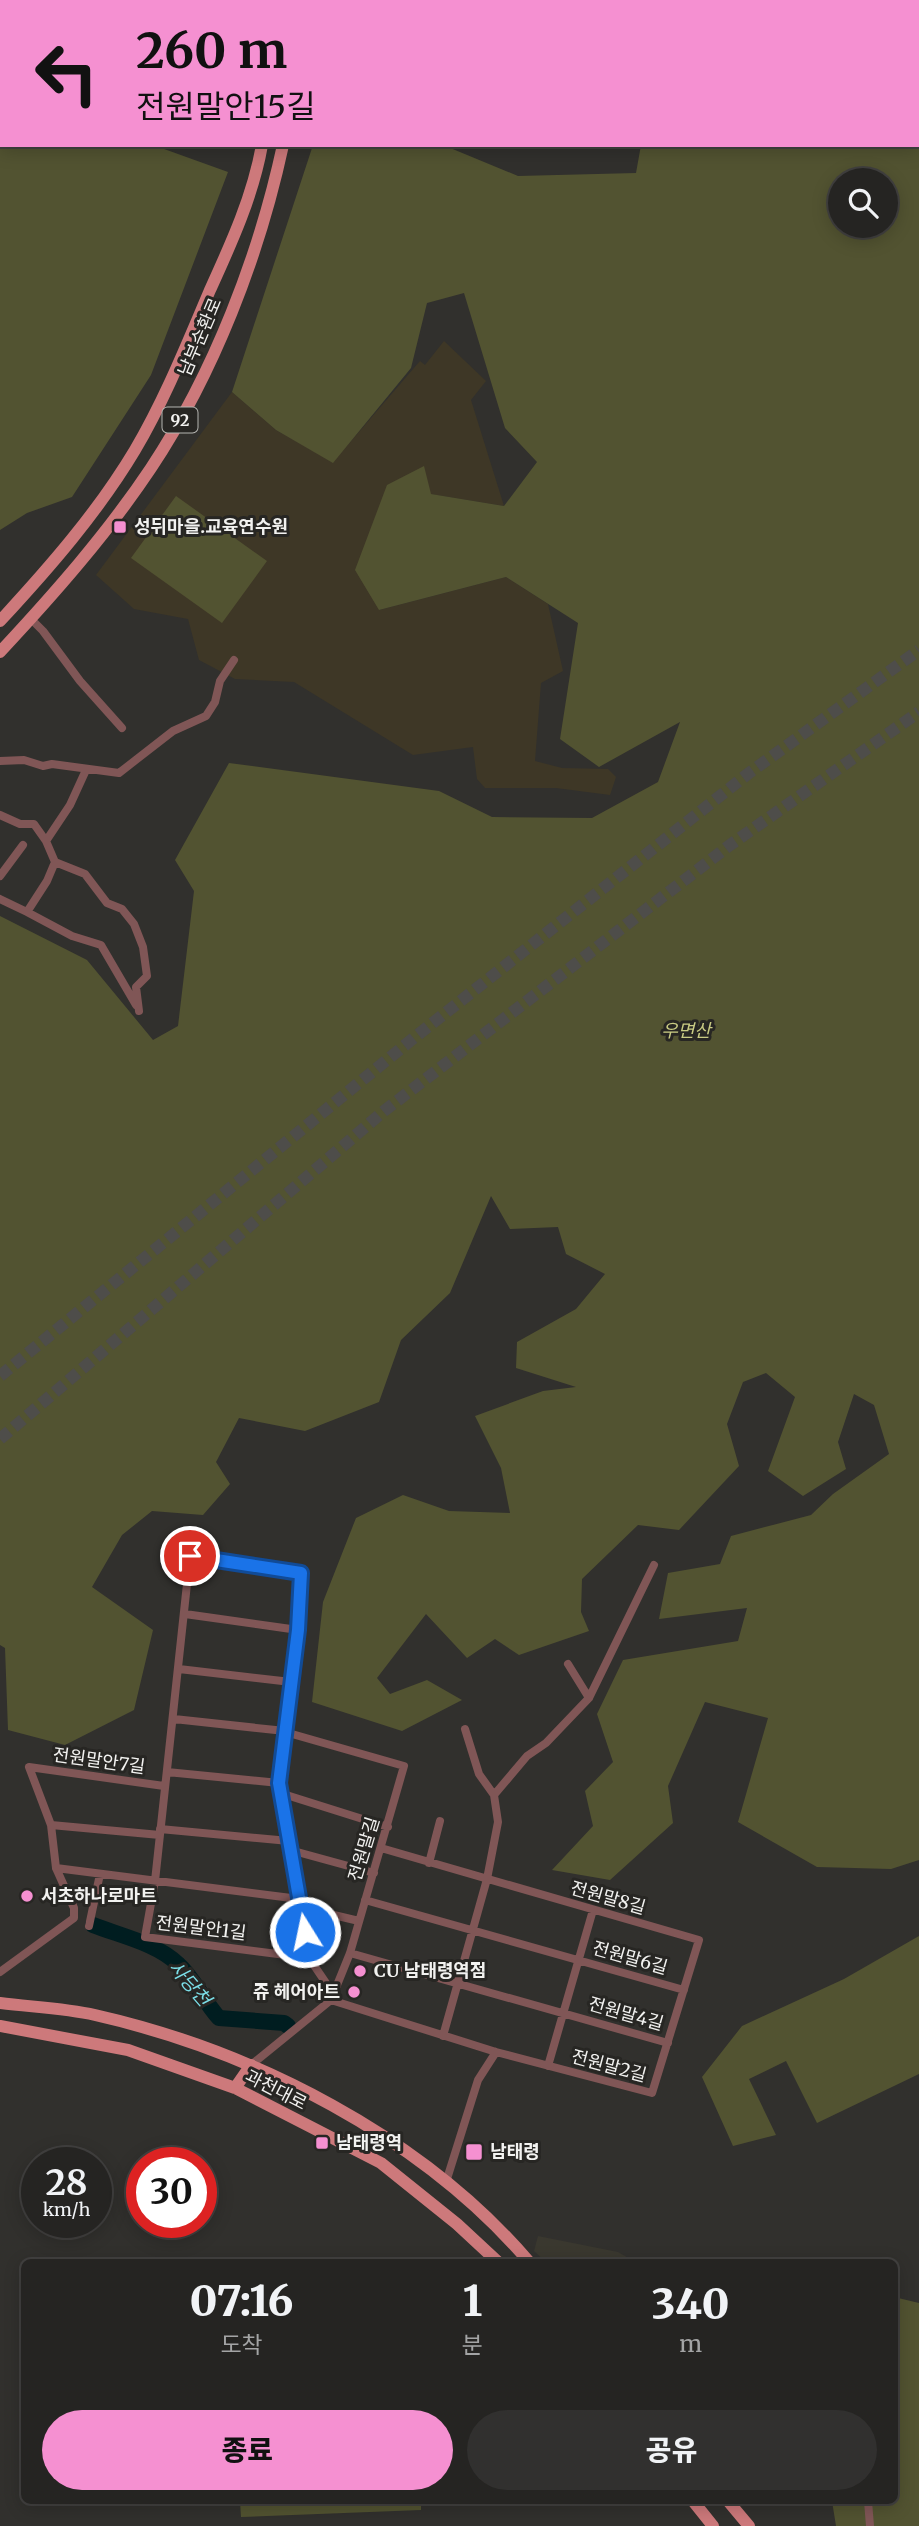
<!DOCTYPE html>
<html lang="ko">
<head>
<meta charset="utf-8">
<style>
	:root { --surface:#252422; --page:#31302f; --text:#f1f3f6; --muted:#a3a4a5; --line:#424140; --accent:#f590d1 }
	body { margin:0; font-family:Merriweather,"Noto Sans KR",serif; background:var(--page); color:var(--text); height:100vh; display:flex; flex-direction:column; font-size:26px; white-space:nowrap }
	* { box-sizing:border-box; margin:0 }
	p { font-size:23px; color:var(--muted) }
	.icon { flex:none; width:38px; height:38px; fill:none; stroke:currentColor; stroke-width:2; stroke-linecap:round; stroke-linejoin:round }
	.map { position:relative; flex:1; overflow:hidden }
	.panel { position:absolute; left:21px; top:2259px; width:877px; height:245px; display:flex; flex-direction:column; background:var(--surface); border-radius:10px; box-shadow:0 4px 18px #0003,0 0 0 2px var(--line) }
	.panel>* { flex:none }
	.banner { position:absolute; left:0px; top:0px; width:920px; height:147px; box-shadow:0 4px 18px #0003,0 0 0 2px var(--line); background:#f590d1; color:#111; overflow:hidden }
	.tools { position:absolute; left:828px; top:168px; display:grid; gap:14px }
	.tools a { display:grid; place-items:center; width:70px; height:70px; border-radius:50%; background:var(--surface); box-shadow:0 4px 18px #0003,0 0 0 2px var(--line); font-size:35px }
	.speed { position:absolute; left:21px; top:2147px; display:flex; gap:14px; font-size:35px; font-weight:700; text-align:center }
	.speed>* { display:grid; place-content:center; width:91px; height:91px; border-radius:50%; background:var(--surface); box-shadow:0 4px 18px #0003,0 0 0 2px var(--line); line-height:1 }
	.speed small { font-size:18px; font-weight:400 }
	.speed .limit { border:10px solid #d22; background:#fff; color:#111 }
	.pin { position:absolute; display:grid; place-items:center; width:60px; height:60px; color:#fff; margin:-30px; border:4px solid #fff; border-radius:50%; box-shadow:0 2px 7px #0007 }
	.me { position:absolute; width:77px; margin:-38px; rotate:350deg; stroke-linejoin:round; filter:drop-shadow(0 0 5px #0008) }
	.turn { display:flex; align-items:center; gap:24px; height:147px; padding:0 21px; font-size:32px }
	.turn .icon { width:91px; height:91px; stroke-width:2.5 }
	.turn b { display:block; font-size:49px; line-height:60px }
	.eta { display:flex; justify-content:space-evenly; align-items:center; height:119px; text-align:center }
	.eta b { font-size:42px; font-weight:800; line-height:49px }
	.action { display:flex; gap:14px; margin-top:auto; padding:14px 21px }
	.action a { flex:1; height:80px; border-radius:42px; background:var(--accent); color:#111; font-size:28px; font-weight:800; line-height:80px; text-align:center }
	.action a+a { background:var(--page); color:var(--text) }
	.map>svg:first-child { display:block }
	.built { fill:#3a382f }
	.education { fill:#3e3726 }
	.green { fill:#525331; fill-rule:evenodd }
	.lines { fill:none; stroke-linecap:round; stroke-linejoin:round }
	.river { stroke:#001d20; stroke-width:16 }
	.trunk-tunnel { stroke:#4e4d4a; stroke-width:12; stroke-dasharray:12 6; stroke-linecap:butt }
	.minor { stroke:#805656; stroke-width:8 }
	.primary { stroke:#cd797b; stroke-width:12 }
	.route-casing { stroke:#114b97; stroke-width:18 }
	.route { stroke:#1a73e8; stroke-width:12 }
	.poi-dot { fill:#f590d1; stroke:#272623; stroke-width:2.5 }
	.labels { text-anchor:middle; stroke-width:6; stroke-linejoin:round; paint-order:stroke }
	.shield { fill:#272623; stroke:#b5b5b2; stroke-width:2 }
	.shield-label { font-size:16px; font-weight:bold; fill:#f2f2f0 }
	.street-label { font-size:18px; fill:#f2f2f0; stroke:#272623 }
	.poi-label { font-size:18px; font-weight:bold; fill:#f2f2f0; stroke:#272623; text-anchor:start }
	.park-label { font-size:18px; font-style:italic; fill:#c9cb83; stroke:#272623 }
	.water-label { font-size:19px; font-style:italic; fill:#7bdee7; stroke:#272623 }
</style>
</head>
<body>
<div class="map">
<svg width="919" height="2526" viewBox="0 0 919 2526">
	<rect width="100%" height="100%" fill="#31302d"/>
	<path class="built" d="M538,2236L618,2252L637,2263H547L534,2251Z"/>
	<path class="education" d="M444,341L486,381L471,400L504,506L430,494L379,610L506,577L548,604L563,671L541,683L535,761L562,768L608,769L616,777L610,795L556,788H485L477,779L473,747L413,755L294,682L235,679L199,660L188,619L134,609L96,575L232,392L276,430L333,462L420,361L425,365Z"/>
	<path class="green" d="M448,0H919V1860L891,1869L817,1867L738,1822L768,1718L705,1702L668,1786L673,1823L610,1880L552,1870L593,1826L585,1791L613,1762L597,1714L623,1660L738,1641L747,1608L659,1619L668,1573L720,1564L731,1536L811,1515L833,1494L889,1454L874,1405L854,1394L838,1442L846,1469L803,1496L768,1471L795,1397L766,1373L743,1382L727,1424L739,1466L679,1530L638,1525L582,1579L581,1612L589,1631L519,1655L495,1639L467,1658L426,1614L377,1678L390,1694L427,1680L462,1700L402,1731L312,1702L323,1602L356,1518L403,1495L449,1511L510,1513L501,1468L475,1416L543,1391L576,1387L516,1368L517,1342L576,1309L605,1274L566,1254L558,1227L510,1229L491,1196L450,1293L401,1340L379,1402L305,1431L239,1418L216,1462L230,1484L203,1515L152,1511L122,1535L92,1587L153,1630L134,1710L65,1745L8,1730L5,1648L0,1645V916L87,960L153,1040L178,1026L194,891L175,860L229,763L439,791L492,817L592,818L658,782L680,722L599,767L560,739L578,623L506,577L379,610L355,570L387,485L424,466L431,494L504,506L537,462L505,428L464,293L427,303L411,368L333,463L276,430L232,392L313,145H443L518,176L636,173L641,145H919V2ZM886,180V226H840V180Z
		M0,92L2,145H153L228,172L151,375L72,497L27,513L0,530Z
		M176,496L267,561L222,623L131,558Z
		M919,1936V2074L817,2123L786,2061L749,2079L776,2135L733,2146L702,2077L742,2026L844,1979Z
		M894,2297L919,2303V2526H836L832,2501H894Z
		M240,2501H421V2510L241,2517Z"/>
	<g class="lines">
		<path class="river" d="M93,1925C121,1936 156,1943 178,1964C195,1979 204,2002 219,2018L284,2023L288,2026"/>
		<path class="trunk-tunnel" d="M0,1376L415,1037L749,773L919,650
			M0,1439L384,1111L730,845L919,712"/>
		<path class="minor" d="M167,2L168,0
			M31,619L43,631L80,681L122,728
			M0,761L24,760L43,766L52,764L119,773L173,731L206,716L215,702L220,681L234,660
			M0,815L20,824H34L46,841
			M55,862L85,874L107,903L122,909L134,924L143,947L147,976L136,987L139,1011
			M0,876L23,845
			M0,899L27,912L47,881L55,862L46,841L70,805L86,770
			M27,912L72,936L101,945L136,1005
			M185,1614L298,1630
			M568,1664L589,1698
			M179,1669L291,1682
			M174,1719L285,1731
			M465,1729L479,1774L494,1795
			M167,1772L279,1783
			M280,1793L388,1827
			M51,1825L160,1835
			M160,1829L289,1841
			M290,1850L374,1873
			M429,1863L440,1821
			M56,1868L299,1899
			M365,1900L684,1990
			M300,1907L359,1921
			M89,1926L100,1874
			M350,1953L668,2043
			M309,1958L145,1937L155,1881L190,1556L301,1573L298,1630L279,1783L309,1958L326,1983L331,2000
			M0,1972L74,1918V1908L56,1868L51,1825L29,1767L164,1786
			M331,2000L496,2052L652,2093L699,1940L381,1848
			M443,2036L487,1879L498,1822L494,1795L527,1756L546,1743L589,1698L654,1565
			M251,2065L331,2000L350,1953L404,1766L285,1732
			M548,2066L593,1910
			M446,2182L478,2080L496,2052
			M868,2501L870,2526"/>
		<path class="primary" d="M289,2V0
			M311,2V0
			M0,621C49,568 98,512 135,450C165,399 187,344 210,290C231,244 253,196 262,145
			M0,652C54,594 107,534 151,468C214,373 259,256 283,145
			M0,2003C31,2007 64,2008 95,2015C254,2051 423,2137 530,2263
			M0,2026L128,2050L235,2088L381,2163L457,2224L499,2263
			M235,2088L251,2065
			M693,2501L713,2526
			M728,2501L749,2526"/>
	</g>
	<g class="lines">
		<defs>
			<path id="route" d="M190,1556L301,1573L298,1630L279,1783L305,1932"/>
		</defs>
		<use href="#route" class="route-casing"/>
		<use href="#route" class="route"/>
	</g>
	<g class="poi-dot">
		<rect x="113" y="520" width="14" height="14" rx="3.5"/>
		<circle cx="27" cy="1896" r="7"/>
		<circle cx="360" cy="1971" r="7"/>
		<circle cx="354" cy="1992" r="7"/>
		<rect x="315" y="2136" width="14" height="14" rx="3.5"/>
		<rect x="465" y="2143" width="18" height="18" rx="3.5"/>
	</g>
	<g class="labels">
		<rect class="shield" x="162.5" y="407.5" width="35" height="25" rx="5"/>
		<g class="shield-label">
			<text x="180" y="426">92</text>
		</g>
		<g class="street-label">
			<text transform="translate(200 337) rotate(-67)" y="6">남부순환로</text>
			<text transform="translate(99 1761) rotate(8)" y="6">전원말안7길</text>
			<text transform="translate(364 1849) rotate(-73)" y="6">전원말길</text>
			<text transform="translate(608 1898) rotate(16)" y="6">전원말8길</text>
			<text transform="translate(201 1928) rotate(7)" y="6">전원말안1길</text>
			<text transform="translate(630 1958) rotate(16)" y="6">전원말6길</text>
			<text transform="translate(626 2014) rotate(16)" y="6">전원말4길</text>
			<text transform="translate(609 2066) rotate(15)" y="6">전원말2길</text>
			<text transform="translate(276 2090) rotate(27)" y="6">과천대로</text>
		</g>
		<g class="poi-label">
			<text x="134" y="533">성뒤마을.교육연수원</text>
			<text x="41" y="1902">서초하나로마트</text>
			<text x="374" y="1977">CU 남태령역점</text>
			<text x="340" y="1998" text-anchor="end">쥬 헤어아트</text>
			<text x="336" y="2149">남태령역</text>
			<text x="490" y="2158">남태령</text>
		</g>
		<g class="park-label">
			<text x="686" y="1037">우면산</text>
		</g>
		<g class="water-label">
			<text transform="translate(190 1983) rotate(49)" y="7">사당천</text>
		</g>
	</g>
</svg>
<div class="tools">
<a><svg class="icon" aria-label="search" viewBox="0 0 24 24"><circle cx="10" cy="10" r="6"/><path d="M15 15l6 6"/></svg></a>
</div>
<div class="speed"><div>28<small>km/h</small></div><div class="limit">30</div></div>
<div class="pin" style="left:190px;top:1556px;background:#d93025"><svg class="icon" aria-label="arrive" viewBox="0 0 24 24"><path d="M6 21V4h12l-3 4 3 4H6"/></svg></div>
<svg class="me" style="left:305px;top:1932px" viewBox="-20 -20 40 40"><circle r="17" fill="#1a73e8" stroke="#fff" stroke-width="3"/><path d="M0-11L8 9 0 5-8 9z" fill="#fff"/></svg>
<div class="banner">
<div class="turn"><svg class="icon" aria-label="left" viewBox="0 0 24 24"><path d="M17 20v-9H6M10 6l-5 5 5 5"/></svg><div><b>260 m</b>전원말안15길</div></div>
</div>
<section class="panel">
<div class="eta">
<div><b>07:16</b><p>도착</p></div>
<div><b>1</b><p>분</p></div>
<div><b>340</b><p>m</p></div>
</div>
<div class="action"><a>종료</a><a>공유</a></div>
</section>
</div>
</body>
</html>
